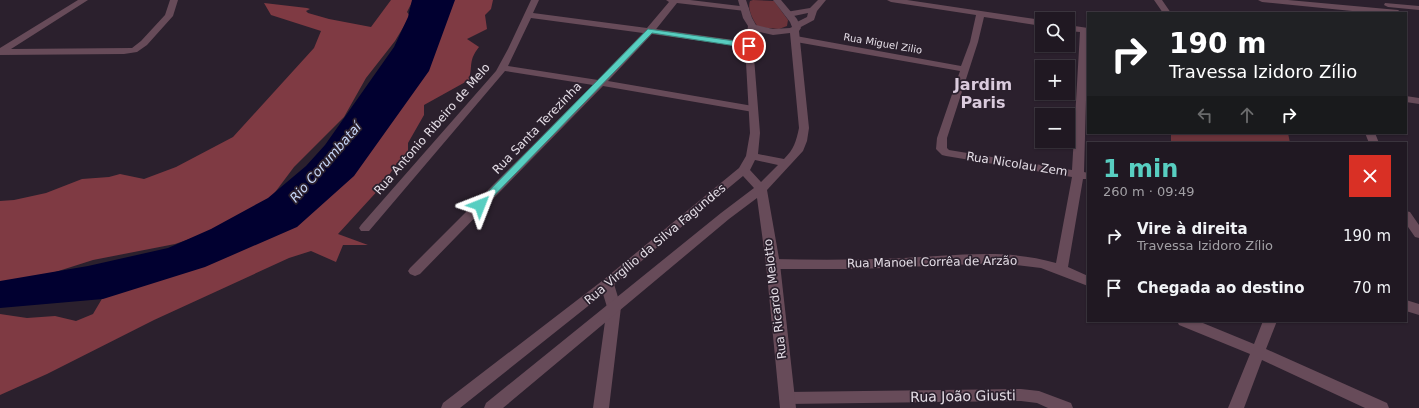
<!DOCTYPE html>
<html lang="pt">
<head>
<meta charset="utf-8">
<style>
	:root { --surface:#201822; --page:#2d252f; --text:#f1f3f6; --muted:#a2a0a5; --line:#3d3740; --accent:#58cec1 }
	body { margin:0; font-family:"DejaVu Sans",sans-serif; background:var(--page); color:var(--text); height:100vh; display:flex; flex-direction:column; font-size:15px; white-space:nowrap }
	* { box-sizing:border-box; margin:0 }
	p { font-size:13px; color:var(--muted) }
	.icon { flex:none; width:22px; height:22px; fill:none; stroke:currentColor; stroke-width:2; stroke-linecap:round; stroke-linejoin:round }
	.map { position:relative; flex:1; overflow:hidden }
	.panel { position:absolute; left:1087px; top:142px; width:320px; height:180px; display:flex; flex-direction:column; background:var(--surface); border-radius:0px; box-shadow:0 1px 3px #0004,0 0 0 1px var(--line) }
	.panel>* { flex:none }
	.banner { position:absolute; left:1087px; top:12px; width:320px; height:122px; border-radius:0px; box-shadow:0 1px 3px #0004,0 0 0 1px var(--line); background:#202124; color:#fff; overflow:hidden }
	.fabs { position:absolute; left:1035px; top:12px; display:grid; gap:8px }
	.fabs a { display:grid; place-items:center; width:40px; height:40px; border-radius:0px; background:var(--surface); box-shadow:0 1px 3px #0004,0 0 0 1px var(--line); font-size:20px }
	.pin { position:absolute; display:grid; place-items:center; width:34px; height:34px; color:#fff; margin:-17px; border:2px solid #fff; border-radius:50%; box-shadow:0 1px 4px #0007 }
	.me { position:absolute; width:44px; margin:-22px; rotate:45deg; stroke-linejoin:round; filter:drop-shadow(0 0 3px #0008) }
	.turn { display:flex; align-items:center; gap:14px; height:84px; padding:0 16px; font-size:18px }
	.turn .icon { width:52px; height:52px; stroke-width:2.5 }
	.turn b { display:block; font-size:28px; line-height:34px }
	.lanes { display:flex; align-items:center; height:38px; padding:0 16px; background:#0003; justify-content:center; gap:20px; direction:ltr }
	.lanes .off { opacity:.35 }
	.round { display:grid; place-items:center; flex:none; width:42px; height:42px; border-radius:0px; background:var(--page) }
	.head { display:flex; align-items:center; justify-content:space-between; height:68px; padding:0 16px }
	h1 { font-size:24px; font-weight:700; line-height:30px; color:var(--accent) }
	ul { padding:0; list-style:none }
	li { display:flex; align-items:center; gap:12px; height:52px; padding:0 16px }
	li div { flex:1 }
	li b { display:block; font-size:15px }
	li em { font-style:normal }
	.map>svg:first-child { display:block }
	.green { fill:#6b333a }
	.forest { fill:#7f3a43 }
	.water { fill:#010030 }
	.lines { fill:none; stroke-linecap:round; stroke-linejoin:round }
	.service { stroke:#674b59; stroke-width:5.5 }
	.minor { fill:#674b59; fill-rule:evenodd }
	.tertiary { fill:#674b59; fill-rule:evenodd }
	.route { fill:#58cec1; stroke:#39867d }
	.labels { text-anchor:middle; stroke-width:3.5; stroke-linejoin:round; paint-order:stroke }
	.far-street-label { font-size:10px; fill:#e4dde6; stroke:#2b202d }
	.street-label { font-size:12px; fill:#e4dde6; stroke:#2b202d }
	.water-label { font-size:13px; font-style:italic; fill:#c6d6f8; stroke:#2b202d }
	.near-street-label { font-size:14px; fill:#e4dde6; stroke:#2b202d }
	.district-label { font-size:16px; font-weight:bold; fill:#dacbdd; stroke:#2b202d }
</style>
</head>
<body>
<div class="map">
<svg width="1419" height="408" viewBox="0 0 1419 408">
	<rect width="100%" height="100%" fill="#2b202d"/>
	<path class="green" d="M753,0L774,1L788,20L787,26L779,29L758,27C753,20 747,9 750,1Z
		M1171,133H1288L1290,143H1171Z"/>
	<path class="forest" d="M391,0H413L407,12L410,16L395,41L366,78L344,117L294,167L273,195L255,208L213,231L175,244L93,260L27,281L0,286V201L14,200L46,193L82,179L109,177L120,174L144,179L176,167L233,137L314,48L321,31L271,15L264,3L307,8L310,9L306,11L308,13L329,19L371,27Z
		M446,0H493L491,9L485,15L487,29L467,39L479,47C468,61 473,65 469,80L424,105V115L408,143V155L397,163L381,187L338,234L368,245H343L336,262L311,251L289,258L154,320L47,374L0,395V314L27,318L55,316L76,321L93,314L103,297L295,210Z"/>
	<path class="water" d="M412,0H455L429,71L354,176L297,227L205,267L103,299L0,308V281L88,266L168,248L211,229L268,198L306,166L325,145L394,47L408,17Z"/>
	<g class="lines">
		<path class="service" d="M650,31L749,45"/>
		<path class="minor" d="M78,0H88L11,49L132,48L141,41L165,15L170,0H178L173,16L147,45L137,52L124,54L0,55V48Z
			M531,0H539L533,13L647,28L669,2L666,0H690L748,7L749,9L748,11H745L677,3L653,33L608,81L753,106L758,109L753,112L603,86L420,274L415,276L410,274L408,271L410,268L593,85L505,71L369,231H361L359,228L361,225L496,71L508,49ZM531,18L643,33L598,80L508,66Z
			M818,0H826L817,11L814,20L799,28H793L792,26L793,24L807,17L808,13L789,17L786,16L785,14L786,12L810,8Z
			M887,0H907L1042,20V26L984,17L978,42L947,138V148L949,150L1072,170L1080,32L1068,31V25L1088,28L1084,172L1088,173V179H1083L1068,267L1088,276V286L1041,268L999,263L859,269H773L768,267L766,264L768,261L773,259C817,260 860,260 904,258C955,256 1006,248 1056,263L1072,177L946,156L942,155L936,149L937,138L960,71L796,42L792,39L796,36L961,66L970,42L976,15L891,2Z
			M1154,0H1162L1171,13H1163Z
			M1258,0H1288L1398,10L1402,13H1372L1262,2Z
			M1385,3L1419,6V10L1388,7L1384,5Z
			M1406,96L1419,98V104L1406,102Z
			M1365,133H1375L1379,143H1369Z
			M1406,211L1410,212L1419,225V238L1415,237L1406,224Z
			M607,279L612,281L614,284L621,307L609,408H593L607,307L600,284L602,281Z
			M1406,300L1419,304V315L1406,311Z
			M1177,321H1198L1254,344L1263,321H1277L1266,349L1387,403L1389,408H1365L1262,360L1244,408H1228L1250,354L1179,325Z
			M1021,389L1039,391L1071,403L1073,408H1048L1037,403L1021,401L787,404L781,403L779,398L781,393L787,392Z"/>
		<path class="tertiary" d="M738,0H746L752,18L756,25L773,29L790,28L792,27L790,22L773,0H781L797,19L801,28L799,31L809,128L807,141L803,151L767,190L780,264L796,408H780L766,264L757,198L729,219L503,408H484L486,403L721,213L754,188L743,176L662,243L612,287L460,408H441L443,403L602,281L739,168L746,156L750,133L745,45L748,26L743,18ZM756,31L773,35L790,33L799,128C796,142 794,149 784,159L758,154L760,133L753,45ZM755,160L778,165L761,182L750,170Z"/>
	</g>
	<path class="route" d="M648,29L749,43L752,46L749,48L652,33L483,207H477L476,205L477,203Z"/>
	<g class="labels">
		<g class="far-street-label">
			<text transform="translate(883 43) rotate(10)" y="4">Rua Miguel Zilio</text>
		</g>
		<g class="street-label">
			<text transform="translate(537 128) rotate(-46)" y="4">Rua Santa Terezinha</text>
			<text transform="translate(432 129) rotate(-49)" y="4">Rua Antonio Ribeiro de Melo</text>
			<text transform="translate(1017 164) rotate(9)" y="4">Rua Nicolau Zem</text>
			<text transform="translate(655 244) rotate(-40)" y="4">Rua Virgílio da Silva Fagundes</text>
			<text transform="translate(932 262) rotate(-1)" y="4">Rua Manoel Corrêa de Arzão</text>
			<text transform="translate(775 299) rotate(-97)" y="4">Rua Ricardo Melotto</text>
		</g>
		<g class="water-label">
			<text transform="translate(325 162) rotate(-49)" y="5">Rio Corumbataí</text>
		</g>
		<g class="near-street-label">
			<text transform="translate(963 396) rotate(-1)" y="5">Rua João Giusti</text>
		</g>
		<g class="district-label">
			<text x="983" y="90">Jardim<tspan x="983" dy="18">Paris</tspan></text>
		</g>
	</g>
</svg>
<div class="fabs">
<a><svg class="icon" aria-label="search" viewBox="0 0 24 24"><circle cx="10" cy="10" r="6"/><path d="M15 15l6 6"/></svg></a>
<a>+</a>
<a>−</a>
</div>
<div class="pin" style="left:749px;top:46px;background:#d93025"><svg class="icon" aria-label="arrive" viewBox="0 0 24 24"><path d="M6 21V4h12l-3 4 3 4H6"/></svg></div>
<svg class="me" style="left:480px;top:205px" viewBox="-20 -20 40 40"><path d="M0-17L14 15 0 8-14 15z" fill="#58cec1" stroke="#fff" stroke-width="4"/></svg>
<div class="banner">
<div class="turn"><svg class="icon" aria-label="right" viewBox="0 0 24 24"><path d="M7 20v-9h11M14 6l5 5-5 5"/></svg><div><b>190 m</b>Travessa Izidoro Zílio</div></div>
<div class="lanes"><svg class="icon off" aria-label="left" viewBox="0 0 24 24"><path d="M17 20v-9H6M10 6l-5 5 5 5"/></svg><svg class="icon off" aria-label="ahead" viewBox="0 0 24 24"><path d="M12 20V5M6 11l6-6 6 6"/></svg><svg class="icon" aria-label="right" viewBox="0 0 24 24"><path d="M7 20v-9h11M14 6l5 5-5 5"/></svg></div>
</div>
<section class="panel">
<div class="head"><div><h1>1 min</h1><p>260 m · 09:49</p></div><a class="round" style="background:#d93025;color:#fff"><svg class="icon" aria-label="close" viewBox="0 0 24 24"><path d="M6 6l12 12M18 6L6 18"/></svg></a></div>
<ul>
<li><svg class="icon" aria-label="right" viewBox="0 0 24 24"><path d="M7 20v-9h11M14 6l5 5-5 5"/></svg><div><b>Vire à direita</b><p>Travessa Izidoro Zílio</p></div><em>190 m</em></li>
<li><svg class="icon" aria-label="arrive" viewBox="0 0 24 24"><path d="M6 21V4h12l-3 4 3 4H6"/></svg><div><b>Chegada ao destino</b></div><em>70 m</em></li>
</ul>
</section>
</div>
</body>
</html>
